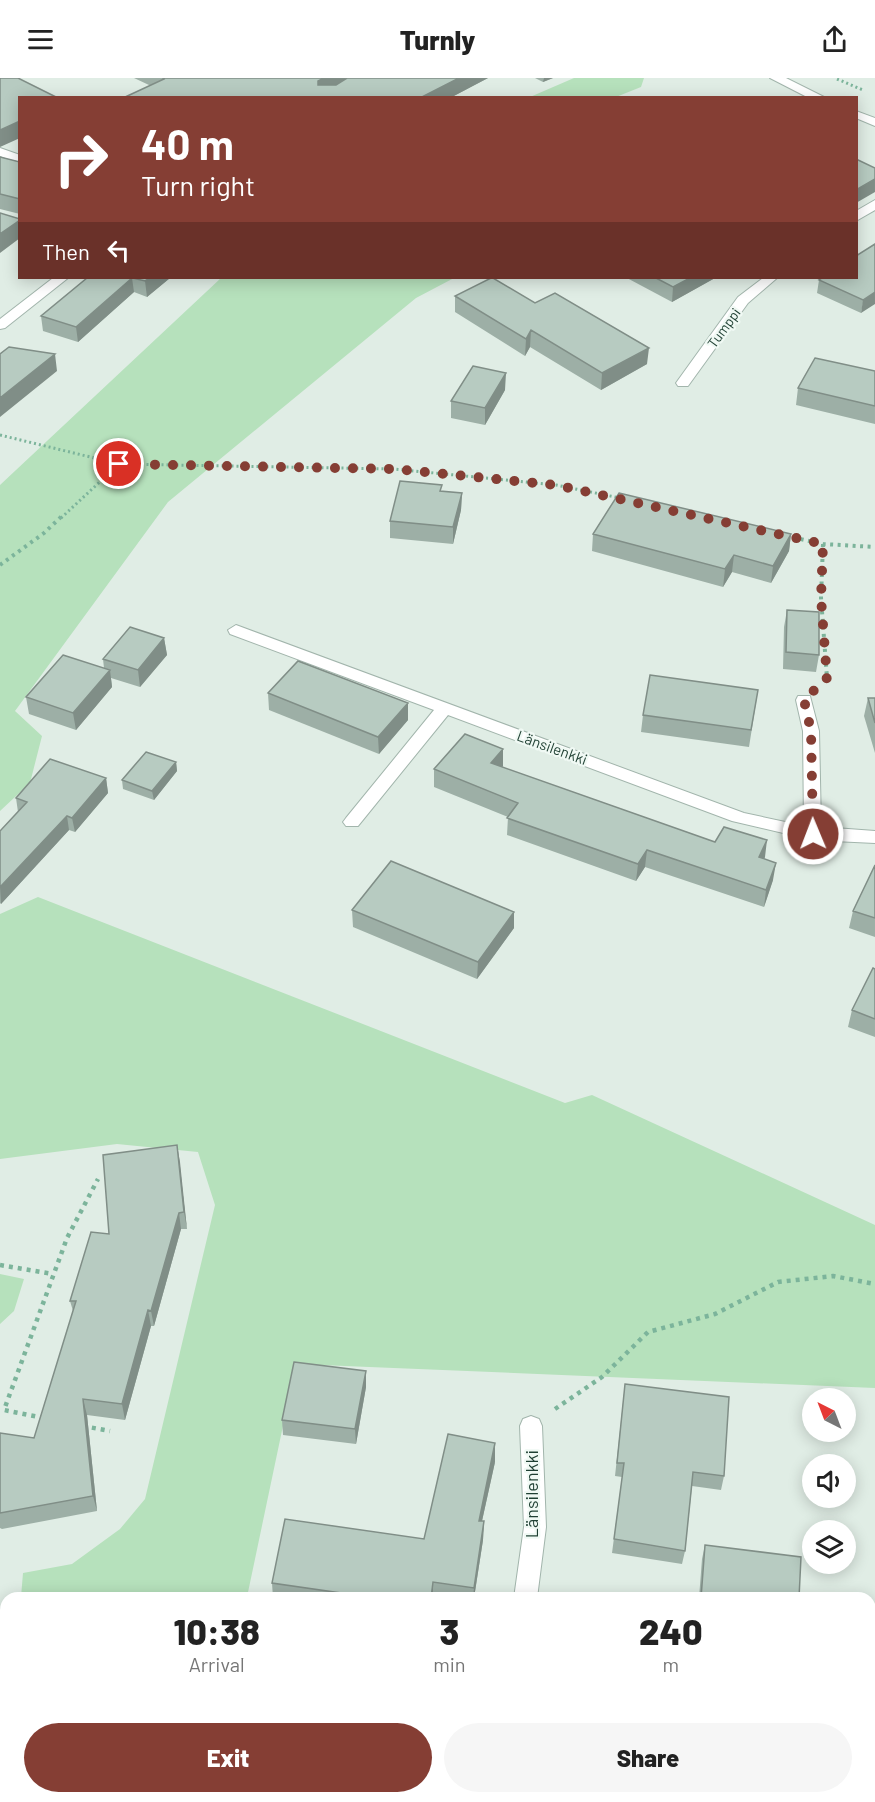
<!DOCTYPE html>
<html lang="en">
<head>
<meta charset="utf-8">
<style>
	:root { --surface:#fff; --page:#f6f6f6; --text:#222; --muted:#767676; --accent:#853e34 }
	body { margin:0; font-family:Barlow,sans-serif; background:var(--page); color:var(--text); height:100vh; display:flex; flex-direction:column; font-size:22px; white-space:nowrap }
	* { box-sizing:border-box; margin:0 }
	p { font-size:20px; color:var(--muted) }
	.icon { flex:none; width:33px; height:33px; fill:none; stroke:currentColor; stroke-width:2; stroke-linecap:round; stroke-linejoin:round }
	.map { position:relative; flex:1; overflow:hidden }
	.side { position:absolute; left:0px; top:1514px; width:876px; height:212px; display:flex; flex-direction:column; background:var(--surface); border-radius:18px 18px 0 0; box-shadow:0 3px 15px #0003 }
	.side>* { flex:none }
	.banner { position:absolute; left:18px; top:18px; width:840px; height:183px; border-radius:0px; box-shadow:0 3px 15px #0003; background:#853e34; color:#fff; overflow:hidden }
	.needle { width:39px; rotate:318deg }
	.tools { position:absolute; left:802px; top:1310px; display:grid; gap:12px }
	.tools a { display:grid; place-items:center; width:54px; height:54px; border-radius:50%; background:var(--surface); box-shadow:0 3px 15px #0003; font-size:30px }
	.pin { position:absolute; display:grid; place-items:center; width:51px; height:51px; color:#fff; margin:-26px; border:3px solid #fff; border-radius:50%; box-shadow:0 2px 6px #0007 }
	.me { position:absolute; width:66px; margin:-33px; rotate:359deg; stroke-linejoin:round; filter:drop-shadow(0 0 4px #0008) }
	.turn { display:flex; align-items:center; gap:21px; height:126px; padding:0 24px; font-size:27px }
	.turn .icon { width:78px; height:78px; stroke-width:2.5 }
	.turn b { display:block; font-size:42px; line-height:51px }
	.then { display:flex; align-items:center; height:57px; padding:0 24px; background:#0003; gap:12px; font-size:22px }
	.eta { display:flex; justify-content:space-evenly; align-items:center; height:102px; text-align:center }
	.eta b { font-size:36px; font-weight:800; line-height:42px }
	.primary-button { display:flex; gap:12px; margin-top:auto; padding:12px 24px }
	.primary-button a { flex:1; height:69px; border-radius:36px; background:var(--accent); color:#fff; font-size:24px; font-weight:800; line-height:69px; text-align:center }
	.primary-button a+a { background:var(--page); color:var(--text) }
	header { display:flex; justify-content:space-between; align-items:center; height:78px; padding:0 24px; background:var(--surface); font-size:27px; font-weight:800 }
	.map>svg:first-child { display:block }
	.green { fill:#b6e1bc }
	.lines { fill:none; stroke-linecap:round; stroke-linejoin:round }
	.minor-casing { stroke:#a2b5ac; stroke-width:2 }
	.path-far2 { stroke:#7cb49b; stroke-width:3; stroke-dasharray:2 3; stroke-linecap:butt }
	.path-far1 { stroke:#7cb49b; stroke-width:4; stroke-dasharray:3 4.5; stroke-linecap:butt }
	.path { stroke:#7cb49b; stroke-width:4.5; stroke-dasharray:4 5; stroke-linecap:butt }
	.minor { fill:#fff; fill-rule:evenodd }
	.wall { fill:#9dafa6 }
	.shaded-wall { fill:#808e87 }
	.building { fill:#b7cbc1; stroke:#808e87; stroke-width:1.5 }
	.route { stroke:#853e34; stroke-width:10; stroke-dasharray:0 18 }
	.labels { text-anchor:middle; stroke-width:4.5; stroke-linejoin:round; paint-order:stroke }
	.far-street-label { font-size:14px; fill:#1e3f32; stroke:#f0f9f4 }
	.street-label { font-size:15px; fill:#1e3f32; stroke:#f0f9f4 }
	.near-street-label { font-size:18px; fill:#1e3f32; stroke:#f0f9f4 }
</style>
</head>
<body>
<header><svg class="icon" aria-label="menu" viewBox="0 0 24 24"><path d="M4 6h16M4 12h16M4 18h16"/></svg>Turnly<svg class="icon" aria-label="share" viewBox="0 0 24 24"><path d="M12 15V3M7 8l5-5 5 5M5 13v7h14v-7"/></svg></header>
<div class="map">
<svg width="875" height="1724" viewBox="0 0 875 1724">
	<rect width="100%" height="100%" fill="#e0ede5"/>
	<path class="green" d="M574,0H644L641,9L616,19H530Z
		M221,200H454L416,220L168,424L15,633L42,658L30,705L0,733V407Z
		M38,819L565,1025L592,1017L875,1147V1310L296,1286L247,1519H21L23,1495L72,1486L120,1451L145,1421L215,1127L198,1074L117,1066L0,1081V836Z
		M0,1196L24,1201L14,1233L0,1246Z
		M72,1719H205L204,1724H71Z"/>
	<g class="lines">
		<defs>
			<path id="minor" d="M770,0H786L826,20H809Z
				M856,33L875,40V48L856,40Z
				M0,70L20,77V86L0,78Z
				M875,122V132L856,143V133Z
				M53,200H68L5,250L0,251V241Z
				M763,200H777L748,225L688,308H678L676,305L738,219Z
				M236,547L744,735L804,748L803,653L796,622L798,618H810L819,653L821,749L875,753V765L813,762L732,743L448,637L358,748H346L343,744L346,740L434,632L230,556L228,552Z
				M531,1338L539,1341L542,1348L546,1449L537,1520H514L524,1449L520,1348L523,1341Z
				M487,1719H511V1724H487Z"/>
		</defs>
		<use href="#minor" class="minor-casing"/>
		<path class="path-far2" d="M837,1L863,12
			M0,357L119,386L394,391L556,407L620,420
			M61,440L119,386"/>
		<path class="path-far1" d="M786,458L823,466L875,469
			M823,466L821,520L827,600L823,604
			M0,487L44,455L62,438"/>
		<path class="path" d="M0,1187L53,1196
			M555,1331L602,1299L648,1254L715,1236L778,1204L833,1198L875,1206
			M44,1340L4,1332L67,1160L98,1101
			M83,1348L110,1353"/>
		<use href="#minor" class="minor"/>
	</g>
	<path class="wall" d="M134,0H488L450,20L149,7Z
		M535,0H553L543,4Z
		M0,79L20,84V136L0,131Z
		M875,166L861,235L817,215L819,202Z
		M87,200H170L147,219L134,214L78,264L43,253L41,238Z
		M627,200H715L672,224Z
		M455,218L535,225L647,286L601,312L530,269L525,278L455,234Z
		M875,293V346L796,327L798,310Z
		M505,312L485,347L451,340V323Z
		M462,415L461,432L453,466L390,460V443Z
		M593,456H791L789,473L771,505L732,494L723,509L592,473Z
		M787,532L819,577L816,594L783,591L784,549Z
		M164,560L167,577L140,609L111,600L112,609L76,652L29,636L26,619L104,590L103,581Z
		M758,612L749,669L641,654L643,637Z
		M268,615L408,642L379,676L269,632Z
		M868,620H875V675L864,638Z
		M503,671V688L502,689L715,764L765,779L764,781L773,802L764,829L645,789L636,803L507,757L508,739L434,709V691Z
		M176,684L177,693L154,722L123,711L122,702Z
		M106,700L108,715L75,754L69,752L1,826L0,825V753L18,734L16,720Z
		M875,787V859L849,850L853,833Z
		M352,832L514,850L477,901L353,849Z
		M875,891V959L848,949L852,932Z
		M177,1067L187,1151H181L154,1248H151L125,1342L87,1337L97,1433L2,1451L0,1450V1355L34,1360L73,1233L70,1223L109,1156Z
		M366,1293V1309L356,1366L283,1357L282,1342Z
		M625,1306L724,1398L721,1412L692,1408L685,1473L682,1486L612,1475L622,1399L615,1398Z
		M495,1384L482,1443H484L483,1462L474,1520H273L272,1505L424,1461Z
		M705,1467L799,1520H699L702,1481Z
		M590,1719H669L668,1724H598L590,1723Z"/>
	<path class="shaded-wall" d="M324,0H347L318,20V3Z
		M459,0H488L450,20H420Z
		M544,0H553L543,4Z
		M20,43V60L0,69V52Z
		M875,101V114L856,125V112Z
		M20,142V160L0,175V156Z
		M132,200L134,214L78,264L76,249Z
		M150,200H170L147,219L145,203Z
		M690,200H715L672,224L673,209Z
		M875,214V226L861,235L863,222Z
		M531,252L530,269L525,278L526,261Z
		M649,270L647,286L601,312L602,295Z
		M55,276L57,293L0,339V320Z
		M506,295L505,312L485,347V330Z
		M462,415L461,432L453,466V449Z
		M791,456L789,473L771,505L773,488Z
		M734,477L732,494L723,509L725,491Z
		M164,560L167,577L140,609L138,592Z
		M110,592L112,609L76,652L73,635Z
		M408,625V642L379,676L378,659Z
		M503,671V688L490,703L491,685Z
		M176,684L177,693L154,722L152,713Z
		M106,700L108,715L75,754L72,740Z
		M67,738L69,752L1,826L0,809Z
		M767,762L765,779L756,796L759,779Z
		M647,772L645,789L636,803L638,786Z
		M776,785L773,802L764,829L766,812Z
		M514,834V850L477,901L478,884Z
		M177,1067L180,1084L187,1151L184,1134Z
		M179,1135L181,1151L154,1248L151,1233Z
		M148,1232L151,1248L125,1342L122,1326Z
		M366,1293V1309L356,1366L355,1351Z
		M83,1321L87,1337L97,1433L93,1418Z
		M495,1365V1384L478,1461L479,1443Z
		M484,1443L483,1462L474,1520H473L474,1510Z
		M433,1504V1520H431Z
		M48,1719H59L57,1724H46Z"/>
	<path class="building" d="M0,0H18L58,20H20V43L0,52Z
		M163,0H324L318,3V7H336L347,0H459L420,20H123L164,1Z
		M0,79L20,84V121L0,116Z
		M856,81L875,90V101L856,112Z
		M0,135L20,141V142L0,156Z
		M875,166V214L863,222L819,202L822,200H856V178Z
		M87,200H132L76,249L41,238Z
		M133,200H150L145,203Z
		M491,200H493L535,225L555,215L649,270L602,295L531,252L526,261L455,218Z
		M656,200H690L673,209Z
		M9,269L55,276L0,320V276Z
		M815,280L875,293V328L798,310Z
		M473,288L506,295L485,330L451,323Z
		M400,403L442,407L440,413L462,415L453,449L390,443Z
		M619,415L791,456L773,488L734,477L725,491L593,456Z
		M787,532L819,534V577L786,574Z
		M130,549L164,560L138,592L103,581Z
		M63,577L110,592L73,635L26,619Z
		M298,583L408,625L378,659L268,615Z
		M650,597L758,612L751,652L643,637Z
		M868,620H875V645Z
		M465,656L503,671L491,685L715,764L724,749L767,762L759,779L776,785L766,812L647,772L638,786L507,740L518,725L434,691Z
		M146,674L176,684L152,713L122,702Z
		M50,681L106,700L72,740L67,738L0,809V753L27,724L16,720Z
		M391,783L514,834L478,884L352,832Z
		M875,787V840L853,833Z
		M873,890L875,891V941L852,932Z
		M177,1067L184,1134L179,1135L151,1233L148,1232L122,1326L83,1321L93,1418L0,1435V1355L34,1360L76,1223H70L91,1154L109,1156L103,1077Z
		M294,1284L366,1293L355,1351L282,1342Z
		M625,1306L729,1319L724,1398L693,1394L685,1473L614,1461L624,1385H617Z
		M448,1356L495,1365L479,1443H484L474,1510L433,1504L431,1520H376L272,1505L285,1441L424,1461Z
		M705,1467L801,1479L799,1520H701Z
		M6,1537V1719H48L46,1724H0V1558Z
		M654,1719H669V1721Z"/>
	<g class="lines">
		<path class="route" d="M119,386L394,391L556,407L823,466L821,520L827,600L804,622L811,653L813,756"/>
	</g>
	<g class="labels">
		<g class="far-street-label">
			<text transform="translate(724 250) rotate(-54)" y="5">Tumppi</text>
		</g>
		<g class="street-label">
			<text transform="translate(552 670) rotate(20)" y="5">Länsilenkki</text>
		</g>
		<g class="near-street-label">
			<text transform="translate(532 1416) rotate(-90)" y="6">Länsilenkki</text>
		</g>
	</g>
</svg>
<div class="tools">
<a><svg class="needle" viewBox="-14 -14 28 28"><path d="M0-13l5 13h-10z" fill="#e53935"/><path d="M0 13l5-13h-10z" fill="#767676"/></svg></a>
<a><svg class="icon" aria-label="sound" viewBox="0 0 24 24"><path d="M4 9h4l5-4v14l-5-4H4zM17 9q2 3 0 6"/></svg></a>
<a><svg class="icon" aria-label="layers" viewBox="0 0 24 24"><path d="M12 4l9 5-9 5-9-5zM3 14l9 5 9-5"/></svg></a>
</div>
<div class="pin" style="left:119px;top:386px;background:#d93025"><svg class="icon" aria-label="arrive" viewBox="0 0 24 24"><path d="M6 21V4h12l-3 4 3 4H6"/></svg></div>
<svg class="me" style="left:813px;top:756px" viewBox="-20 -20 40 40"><circle r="17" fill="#853e34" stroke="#fff" stroke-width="3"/><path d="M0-11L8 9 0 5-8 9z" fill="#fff"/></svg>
<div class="banner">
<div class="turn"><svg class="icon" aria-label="right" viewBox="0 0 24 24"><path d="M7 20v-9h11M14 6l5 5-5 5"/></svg><div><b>40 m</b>Turn right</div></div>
<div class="then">Then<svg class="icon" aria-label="left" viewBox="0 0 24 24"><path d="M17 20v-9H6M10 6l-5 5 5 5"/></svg></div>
</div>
<section class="side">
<div class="eta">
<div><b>10:38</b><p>Arrival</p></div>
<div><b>3</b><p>min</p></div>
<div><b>240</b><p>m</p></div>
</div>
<div class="primary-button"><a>Exit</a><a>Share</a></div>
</section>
</div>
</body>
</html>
